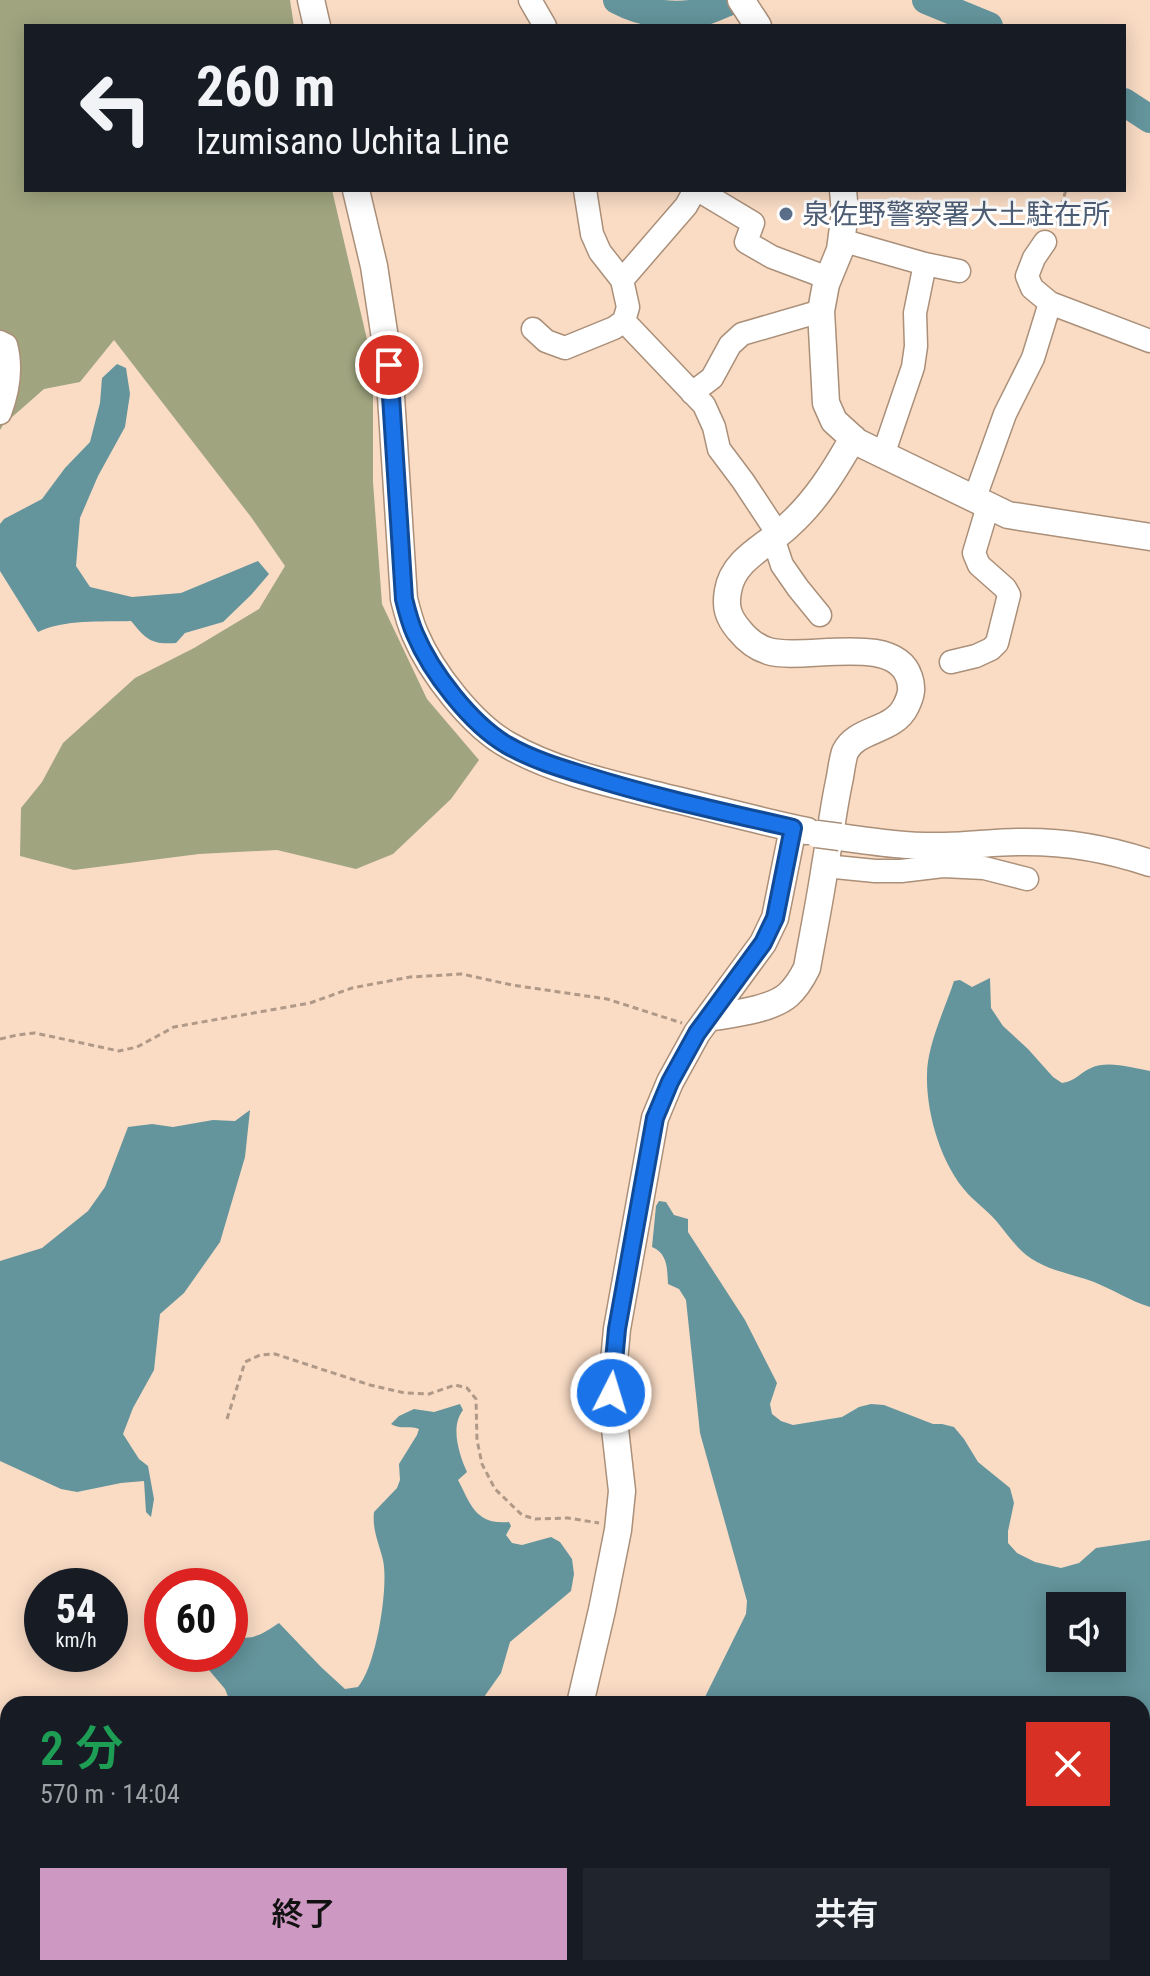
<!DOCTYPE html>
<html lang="ja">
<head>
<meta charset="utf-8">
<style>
	:root { --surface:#171b24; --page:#20242c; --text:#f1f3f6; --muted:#9ea1a6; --accent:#cd98c1 }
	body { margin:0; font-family:"Roboto Condensed","Noto Sans JP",sans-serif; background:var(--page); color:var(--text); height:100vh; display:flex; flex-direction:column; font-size:30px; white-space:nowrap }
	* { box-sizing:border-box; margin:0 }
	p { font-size:26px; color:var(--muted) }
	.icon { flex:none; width:44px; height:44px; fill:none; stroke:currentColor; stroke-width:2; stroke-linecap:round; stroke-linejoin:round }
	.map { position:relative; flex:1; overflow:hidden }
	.drawer { position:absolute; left:0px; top:1696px; width:1150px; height:280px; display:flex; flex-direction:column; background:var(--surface); border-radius:24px 24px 0 0; box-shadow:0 4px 20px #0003 }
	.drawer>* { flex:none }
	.hud { position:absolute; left:24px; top:24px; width:1102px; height:168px; border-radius:0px; box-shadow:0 4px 20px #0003; background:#171b24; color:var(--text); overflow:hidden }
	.fabs { position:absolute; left:1046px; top:1592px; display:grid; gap:16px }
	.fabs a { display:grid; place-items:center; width:80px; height:80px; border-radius:0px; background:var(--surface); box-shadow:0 4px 20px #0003; font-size:40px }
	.speed { position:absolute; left:24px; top:1568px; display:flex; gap:16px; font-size:40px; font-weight:700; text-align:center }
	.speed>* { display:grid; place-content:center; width:104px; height:104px; border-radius:50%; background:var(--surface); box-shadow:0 4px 20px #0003; line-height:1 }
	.speed small { font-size:20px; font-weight:400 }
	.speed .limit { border:12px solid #d22; background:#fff; color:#111 }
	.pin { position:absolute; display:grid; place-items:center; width:68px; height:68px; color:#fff; margin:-34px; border:4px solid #fff; border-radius:50%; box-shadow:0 2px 8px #0007 }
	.me { position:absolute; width:88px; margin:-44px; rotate:5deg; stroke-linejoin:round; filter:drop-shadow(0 0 6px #0008) }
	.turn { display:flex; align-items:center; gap:28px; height:168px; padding:0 40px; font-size:36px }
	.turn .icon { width:104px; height:104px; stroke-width:2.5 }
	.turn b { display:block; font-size:56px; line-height:68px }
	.round { display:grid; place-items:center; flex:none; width:84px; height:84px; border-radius:0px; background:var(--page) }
	.head { display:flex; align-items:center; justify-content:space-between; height:136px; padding:0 40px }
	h1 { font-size:48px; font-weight:600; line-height:60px; color:#1e9e55 }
	.action { display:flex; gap:16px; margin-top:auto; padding:16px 40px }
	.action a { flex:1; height:92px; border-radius:0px; background:var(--accent); color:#111; font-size:32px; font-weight:600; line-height:92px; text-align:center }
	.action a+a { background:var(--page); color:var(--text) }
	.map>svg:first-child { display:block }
	.forest { fill:#a0a57f }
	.water { fill:#64949c; fill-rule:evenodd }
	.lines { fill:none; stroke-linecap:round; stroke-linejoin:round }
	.river { stroke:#64949c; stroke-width:28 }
	.minor-casing { stroke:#aa8f79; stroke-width:25 }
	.major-casing { stroke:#aa8f79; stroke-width:29 }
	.path { stroke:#b09987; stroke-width:3; stroke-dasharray:6 4; stroke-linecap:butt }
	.minor { stroke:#fff; stroke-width:22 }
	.major { stroke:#fff; stroke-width:26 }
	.major-bridge-casing { stroke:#aa8f79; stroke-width:29; stroke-linecap:butt }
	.major-bridge { stroke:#fff; stroke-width:26 }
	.route-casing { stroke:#114b97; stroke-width:20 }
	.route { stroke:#1a73e8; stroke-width:14 }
	.service-dot { fill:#5c6f8a; stroke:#fff; stroke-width:3 }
	.labels { text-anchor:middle; stroke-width:6; stroke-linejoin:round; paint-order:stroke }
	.service-label { font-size:28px; fill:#4e5e75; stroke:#fff; text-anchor:start }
</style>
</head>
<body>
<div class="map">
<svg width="1150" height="1976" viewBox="0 0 1150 1976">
	<rect width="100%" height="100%" fill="#fadcc5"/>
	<path class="forest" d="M0,0H290L294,26H26V190H332L373,365V482L382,604L427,699L479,760L451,799L393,854L356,869L277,850L199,854L74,870L20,856L21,808L42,782L63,743L135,678L194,648L259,609L285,566L251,517L114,340L80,382L44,389L3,425L0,430Z"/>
	<path class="water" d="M117,364L126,368L130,394L125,427L98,476L80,518L76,566L90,587L132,597L181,593L258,561L269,574L251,595L223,622L185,633L176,643C151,645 146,639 131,621C100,622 65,619 38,632L0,571V524L4,519L42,499L65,468L90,442L100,403L102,378Z
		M990,978L991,1008L1003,1026L1028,1049L1053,1077L1062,1083C1076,1081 1079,1073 1091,1068C1108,1060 1132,1068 1150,1071V1307C1130,1301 1114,1290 1094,1282C1076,1275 1055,1272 1037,1262C1020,1253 1010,1238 998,1223C989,1212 978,1204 968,1194C941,1165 926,1113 927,1075C927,1045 945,1009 954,981L960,980L972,987Z
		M250,1110L245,1157L220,1242L184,1293L160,1314L154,1370L133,1408L123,1434L139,1459L148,1466L154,1499L151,1517L146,1512L144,1481L121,1483L77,1492L61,1489L0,1461V1261L42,1248L88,1211L105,1187L128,1127L152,1124L173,1127L213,1120L235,1121Z
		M659,1201L666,1202L674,1215L688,1219V1232L745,1320L777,1383L770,1404L772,1414L781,1421L793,1425L842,1417L859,1407L871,1404L884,1405L933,1424H942L954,1427L964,1439L978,1462L1010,1488L1014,1503L1008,1531V1543L1017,1553L1035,1562L1061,1568L1079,1563L1096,1548L1150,1540V1976H605L606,1968H1142V1704H705L703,1701L746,1614L747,1601L700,1433L686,1300L679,1289L668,1284C667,1268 668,1254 652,1247L656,1206ZM1112,1606V1658H1060V1606Z
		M460,1404L463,1410C450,1427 459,1454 467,1472L458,1480C471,1505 476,1525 509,1522L511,1526L506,1535L512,1543L522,1545L551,1537L560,1542L572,1559L574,1574L571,1591L510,1642L501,1673L484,1697V1704H231L225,1689L198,1657L202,1654H230V1636L232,1635C252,1642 262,1634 279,1623L321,1667L345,1689L358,1687C376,1667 389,1587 383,1560C379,1543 372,1530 374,1512L397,1488L400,1480L399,1464L417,1435L419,1429C408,1425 401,1430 391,1424L399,1416L414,1409L434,1412Z"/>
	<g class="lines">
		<path class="river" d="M617,0C643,14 674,18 703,12C713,9 723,4 733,0
			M926,0L989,26
			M1124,102L1150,119"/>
		<defs>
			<path id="minor" d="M530,0L545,26
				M698,190L753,223L746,242L772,257L828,278
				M841,240L925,264L959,271
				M1045,242L1034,258L1027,276L1032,288L1050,303
				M622,280L686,206L695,190
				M624,321L704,405L714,427L719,449L743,481L778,534
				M533,329L546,341L565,348L614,328L624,321L628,307L622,280L600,252L592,234L585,190
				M0,342L6,345C12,367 8,392 0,413
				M692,393L712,378L730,345L742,334L821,311
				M883,455L913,367L916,346L915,313L925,264
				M974,500L1005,414L1033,358L1050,303L1150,341
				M773,538L782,565L798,588L820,615
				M951,662L976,656L991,649L997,643L1009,595L1005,588L979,565L974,553L988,506
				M825,866L875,871H901L943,866L984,868L1027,879"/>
			<path id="major" d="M311,0L317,26
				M741,0L758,26
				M356,190L374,266L389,365L404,599C407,611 410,623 415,634C431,672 472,725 508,745C555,772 612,784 664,797C712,808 759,821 807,831
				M843,190L845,212L840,250L826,284L821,311L826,403L834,421L857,442L1008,515L1150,537
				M840,837C875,842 909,847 944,846C969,846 993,842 1018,842C1065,841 1106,848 1150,863
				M708,1018C731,1014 771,1010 788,995C797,987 802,978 807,968C813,934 820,900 825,866C830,838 833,810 839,782C841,773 842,761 845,752C856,728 894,732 906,706C911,696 913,688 909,677C894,632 803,662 768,651C755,647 747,640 739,630C728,617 725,607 728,591C733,559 767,546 788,526C816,501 835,470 853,438
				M580,1704L602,1610L618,1530L622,1491L611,1393L617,1329L655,1118L670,1082L697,1033L763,943L775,918L793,828
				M505,1976V1968"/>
		</defs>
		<use href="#minor" class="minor-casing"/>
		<use href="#major" class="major-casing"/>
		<path class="path" d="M1055,225L1066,190
			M0,1039L17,1035L35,1033L119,1051L137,1047L174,1027L310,1003L352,988L410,977L462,974L512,985L607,999L682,1023
			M227,1419L245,1362L260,1355L275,1354L370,1385L405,1393L429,1394L455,1385L467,1388L476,1399L477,1440L482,1464L495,1489L522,1515L535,1519L568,1518L599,1523
			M0,1883L8,1892
			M55,1968L56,1976"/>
		<use href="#minor" class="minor"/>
		<use href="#major" class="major"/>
		<defs>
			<path id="major-bridge" d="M817,834L840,837"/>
		</defs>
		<use href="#major-bridge" class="major-bridge-casing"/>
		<use href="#major-bridge" class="major-bridge"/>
	</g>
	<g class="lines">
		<defs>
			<path id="route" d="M389,365L404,599C407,611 410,623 415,634C431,672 471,724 507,745C531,759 560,768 587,776C654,797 724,812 793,828L775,918L763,943L697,1033L670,1082L655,1118L617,1329L611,1393"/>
		</defs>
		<use href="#route" class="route-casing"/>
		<use href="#route" class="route"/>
	</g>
	<circle class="service-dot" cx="786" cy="214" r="8"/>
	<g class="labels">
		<g class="service-label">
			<text x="802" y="224">泉佐野警察署大土駐在所</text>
		</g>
	</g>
</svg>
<div class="fabs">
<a><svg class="icon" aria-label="sound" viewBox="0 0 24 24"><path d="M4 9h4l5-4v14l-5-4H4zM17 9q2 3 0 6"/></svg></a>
</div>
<div class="speed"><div>54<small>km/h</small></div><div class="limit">60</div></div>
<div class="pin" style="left:389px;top:365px;background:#d93025"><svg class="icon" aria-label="arrive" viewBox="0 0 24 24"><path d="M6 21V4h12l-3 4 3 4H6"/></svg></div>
<svg class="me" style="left:611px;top:1393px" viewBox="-20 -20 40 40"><circle r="17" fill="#1a73e8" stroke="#fff" stroke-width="3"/><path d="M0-11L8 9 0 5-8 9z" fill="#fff"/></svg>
<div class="hud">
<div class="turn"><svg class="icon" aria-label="left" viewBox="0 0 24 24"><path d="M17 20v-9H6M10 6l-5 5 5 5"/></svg><div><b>260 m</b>Izumisano Uchita Line</div></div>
</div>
<section class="drawer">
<div class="head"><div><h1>2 分</h1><p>570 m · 14:04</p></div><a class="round" style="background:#d93025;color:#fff"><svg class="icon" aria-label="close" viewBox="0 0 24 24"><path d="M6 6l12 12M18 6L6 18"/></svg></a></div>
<div class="action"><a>終了</a><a>共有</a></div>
</section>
</div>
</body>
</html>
